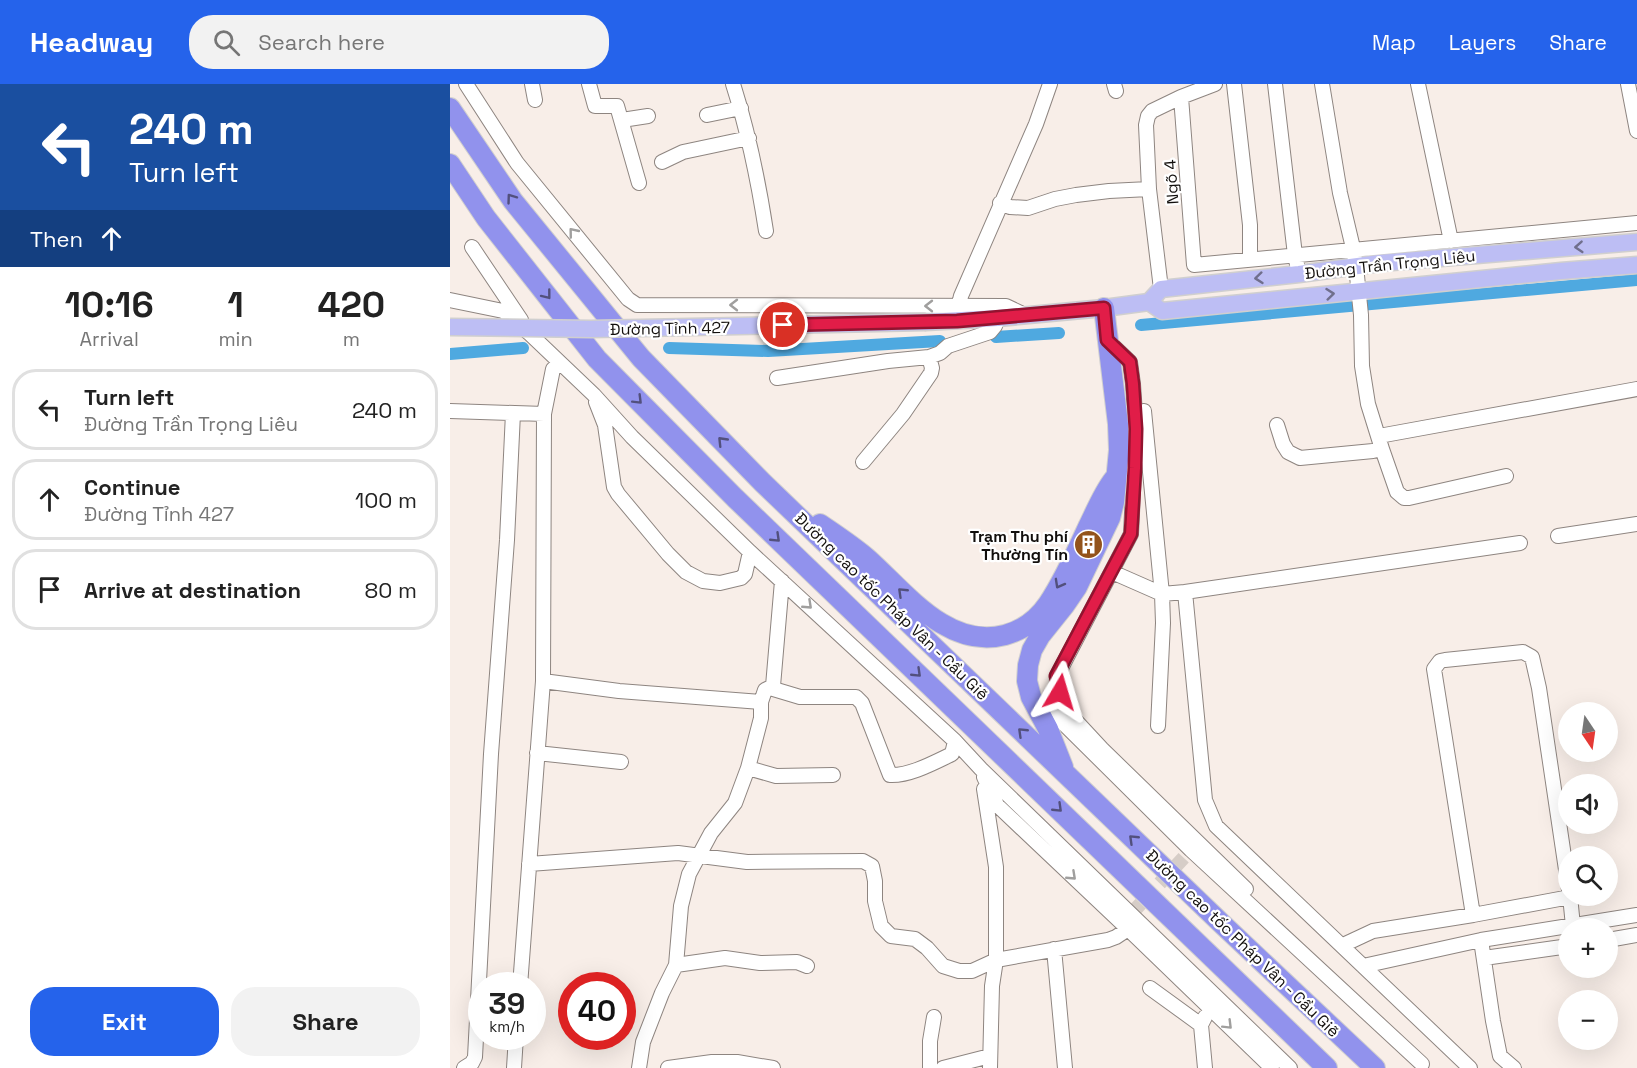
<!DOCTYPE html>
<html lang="en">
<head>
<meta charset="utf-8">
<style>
	:root { --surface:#fff; --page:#f2f2f2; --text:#222; --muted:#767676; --line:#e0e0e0; --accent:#2563eb }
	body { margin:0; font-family:"Space Grotesk",sans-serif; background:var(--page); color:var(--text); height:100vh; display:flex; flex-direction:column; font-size:22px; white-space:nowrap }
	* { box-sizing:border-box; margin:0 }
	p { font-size:20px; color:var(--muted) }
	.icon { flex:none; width:33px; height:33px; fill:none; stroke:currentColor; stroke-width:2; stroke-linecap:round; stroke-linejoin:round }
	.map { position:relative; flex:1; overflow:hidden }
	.details { display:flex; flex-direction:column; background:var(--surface); width:450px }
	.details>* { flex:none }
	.top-card { background:#1a4fa0; color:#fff; overflow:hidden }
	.needle { width:39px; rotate:167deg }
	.fabs { position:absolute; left:1108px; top:618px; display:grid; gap:12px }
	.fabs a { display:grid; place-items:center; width:60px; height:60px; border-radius:50%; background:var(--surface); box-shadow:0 6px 24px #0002; font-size:30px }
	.speed { position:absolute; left:18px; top:888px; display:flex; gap:12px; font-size:30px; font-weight:700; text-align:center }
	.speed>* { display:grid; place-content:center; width:78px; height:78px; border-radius:50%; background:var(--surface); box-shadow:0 6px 24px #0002; line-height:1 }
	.speed small { font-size:15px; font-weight:400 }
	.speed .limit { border:9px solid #d22; background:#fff; color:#111 }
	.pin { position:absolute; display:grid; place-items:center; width:51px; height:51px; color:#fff; margin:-26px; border:3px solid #fff; border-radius:50%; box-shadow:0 2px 6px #0007 }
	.me { position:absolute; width:66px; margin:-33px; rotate:7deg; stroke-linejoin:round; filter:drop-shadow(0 0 4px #0008) }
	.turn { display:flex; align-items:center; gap:21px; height:126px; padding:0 30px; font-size:27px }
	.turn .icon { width:78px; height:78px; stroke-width:2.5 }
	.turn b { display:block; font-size:42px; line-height:51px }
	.then { display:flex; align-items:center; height:57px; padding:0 30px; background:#0003; gap:12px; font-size:22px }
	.eta { display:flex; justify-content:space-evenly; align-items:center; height:102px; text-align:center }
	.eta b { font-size:36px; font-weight:600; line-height:42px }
	.cta { display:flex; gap:12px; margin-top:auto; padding:12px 30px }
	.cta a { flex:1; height:69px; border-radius:24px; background:var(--accent); color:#fff; font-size:24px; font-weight:600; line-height:69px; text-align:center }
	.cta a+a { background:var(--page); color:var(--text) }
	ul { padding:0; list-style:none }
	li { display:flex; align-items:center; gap:18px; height:81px; margin:0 12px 9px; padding:0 18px; border:3px solid var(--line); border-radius:24px }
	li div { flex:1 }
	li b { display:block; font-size:22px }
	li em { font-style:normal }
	header { display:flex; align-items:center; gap:36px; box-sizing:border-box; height:84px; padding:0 30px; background:var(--accent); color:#fff }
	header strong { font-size:28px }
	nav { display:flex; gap:33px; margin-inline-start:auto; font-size:21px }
	.search { width:420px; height:54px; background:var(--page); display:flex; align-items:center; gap:15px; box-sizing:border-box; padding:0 21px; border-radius:24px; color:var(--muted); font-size:22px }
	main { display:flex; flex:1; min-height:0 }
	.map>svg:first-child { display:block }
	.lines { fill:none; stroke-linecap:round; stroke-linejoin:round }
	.canal { stroke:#4fa9e0; stroke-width:12 }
	.minor-tunnel { stroke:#d6cdc7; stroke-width:14; stroke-dasharray:14 7; stroke-linecap:butt }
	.minor-casing { stroke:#8e8580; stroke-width:16 }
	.major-casing { stroke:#d0cfcf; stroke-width:19 }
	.highway-casing { stroke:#d0cfcf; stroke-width:22 }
	.minor { stroke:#fff; stroke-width:14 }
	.major { stroke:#bdbef4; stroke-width:16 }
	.highway { stroke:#9192ed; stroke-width:20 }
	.major-bridge-casing { stroke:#d0cfcf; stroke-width:19; stroke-linecap:butt }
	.major-bridge { stroke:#bdbef4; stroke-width:16 }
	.oneway { stroke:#52507d }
	.oneway2 { stroke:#a09f9e }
	.oneway3 { stroke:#706f8c }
	.route-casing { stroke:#92132f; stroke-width:15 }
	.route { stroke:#e11d48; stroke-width:10 }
	.labels { text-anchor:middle; stroke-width:4.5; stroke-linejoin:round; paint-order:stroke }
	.street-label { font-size:16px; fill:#120f0d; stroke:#fff }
	.poi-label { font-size:16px; font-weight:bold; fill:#120f0d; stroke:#fff; text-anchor:end }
</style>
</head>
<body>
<header>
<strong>Headway</strong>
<div class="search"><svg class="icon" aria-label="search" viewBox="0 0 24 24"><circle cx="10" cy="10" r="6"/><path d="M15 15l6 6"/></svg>Search here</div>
<nav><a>Map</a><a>Layers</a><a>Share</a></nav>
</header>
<main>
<section class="details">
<div class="top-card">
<div class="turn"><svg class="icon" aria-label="left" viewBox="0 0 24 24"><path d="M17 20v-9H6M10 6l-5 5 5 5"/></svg><div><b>240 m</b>Turn left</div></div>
<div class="then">Then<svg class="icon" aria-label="ahead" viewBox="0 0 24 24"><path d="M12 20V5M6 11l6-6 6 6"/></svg></div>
</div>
<div class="eta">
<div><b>10:16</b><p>Arrival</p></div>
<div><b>1</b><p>min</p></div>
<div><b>420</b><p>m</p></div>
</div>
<ul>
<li><svg class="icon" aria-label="left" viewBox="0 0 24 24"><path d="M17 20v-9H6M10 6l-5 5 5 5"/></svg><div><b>Turn left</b><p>Đường Trần Trọng Liêu</p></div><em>240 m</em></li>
<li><svg class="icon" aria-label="ahead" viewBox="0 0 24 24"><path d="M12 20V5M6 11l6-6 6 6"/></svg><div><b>Continue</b><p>Đường Tỉnh 427</p></div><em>100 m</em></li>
<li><svg class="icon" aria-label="arrive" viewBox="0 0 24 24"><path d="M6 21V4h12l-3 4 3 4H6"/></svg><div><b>Arrive at destination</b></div><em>80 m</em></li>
</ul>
<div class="cta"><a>Exit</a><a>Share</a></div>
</section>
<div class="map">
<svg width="1187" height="984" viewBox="0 0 1187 984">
	<rect width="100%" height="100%" fill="#f8eee8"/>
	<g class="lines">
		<path class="canal" d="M691,241L1187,196
			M546,253L609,249
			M219,264L318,267L490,257
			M0,270L73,264"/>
		<path class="minor-tunnel" d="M681,830L741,766"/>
		<defs>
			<path id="minor" d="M16,0L67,79L178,215L187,221L556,222L577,232
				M82,0L85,16
				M139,0L145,22H167L189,99
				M283,0C299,50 308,95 316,147
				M664,0L666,7
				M784,0L800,141V175
				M825,0L845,171L849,190
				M968,0L1001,157
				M1178,0L1187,47
				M731,13L744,181C891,166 1039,153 1187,139
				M257,31L291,24
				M172,36L198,32
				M212,78L233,68L299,54
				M550,119L560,123L578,124L605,115L626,111L659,107L699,105
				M22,163L71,236
				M711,205L699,105L696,41L698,32L702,27L731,13L765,0
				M0,216L53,227L80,250L144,311L182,353L300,468L505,657L531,685L840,984
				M512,222L510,216L511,212L586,40L600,0
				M657,256L680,278L683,300L686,345L681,450L607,592L606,624L614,640L741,766L972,980
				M327,294L438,277L479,273L490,269L498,262L540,248L545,242L548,234
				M146,318L155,341L164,403L168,410L218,470L236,488L253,497L270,499L291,494L295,490L300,468
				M0,327L94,330
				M694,327L712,510L713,539L708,642
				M827,341L833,360L838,368L850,374L923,367L932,365L918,320L912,282L911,231L906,182L903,164L890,109L872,0
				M929,352L1187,305
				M932,365L947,408L954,414H959L1056,392
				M413,378L453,330L481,289L482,284L479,273
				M1108,452L1187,440
				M662,488L712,510L735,508
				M93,597L169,607L311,618
				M320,604L350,613H406L412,619L440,691C460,692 485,678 502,670L505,657
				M612,616L613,623L652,665L796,805
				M87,669L171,678
				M298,684L326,692L383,691
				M534,693L547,721L678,845L822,984
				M534,705L546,783V876L542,902L540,984
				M79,780L228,769L297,778L413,777L422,782L425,797V817L431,842L441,852L465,855L477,864L493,882L509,887H522L546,876L658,856L666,853L678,845
				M1120,812L1123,842
				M1023,831L984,585L990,577L995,576L1073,568L1082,573L1089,604L1119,806
				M1031,856L1043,937L1050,972L1064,984
				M1158,856L1187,851
				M893,861L923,847L1023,831L1120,813
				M604,865L615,984
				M1034,874L1119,862
				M226,881L275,874L310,879L347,878L357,882
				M913,882L1031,856L1187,831
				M70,902L93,597L94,330L103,285L110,279
				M700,904L751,941
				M14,984L22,979L25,973L41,670L57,456L63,329
				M64,984L66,952
				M189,984L193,958L212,909L226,881L231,822L239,790L261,749L285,719L298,684L311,634V618L315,606L323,602L332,497
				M218,984L262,978H287L323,984
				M480,984V957L484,933
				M493,984L540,972
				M755,984L751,941L755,933
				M1020,984L766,742L755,716L735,508L1070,459"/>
			<path id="major" d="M699,218L712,227L1111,187L1187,181
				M476,238L548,234L654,224L699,218L711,205L849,190L930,179L1187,158"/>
			<path id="highway" d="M0,24L63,117L191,274L313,399L771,839L925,984
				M0,80L36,134L147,275L285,414L877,984
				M370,440C386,451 403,462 418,475C455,508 498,566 555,551C573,546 587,536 598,520C614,496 626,469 638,443C646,427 653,409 664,395
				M613,683L598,645L581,613L577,597L578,581L582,566L590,552L614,522L627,503L660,434L664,418L669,366L668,340L654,224"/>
		</defs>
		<use href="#minor" class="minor-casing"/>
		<use href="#major" class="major-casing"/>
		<use href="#highway" class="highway-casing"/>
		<use href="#minor" class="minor"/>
		<use href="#major" class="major"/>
		<use href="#highway" class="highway"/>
		<defs>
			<path id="major-bridge" d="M0,243L141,245L476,238"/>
		</defs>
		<use href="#major-bridge" class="major-bridge-casing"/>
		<use href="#major-bridge" class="major-bridge"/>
	</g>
	<defs><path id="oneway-chevron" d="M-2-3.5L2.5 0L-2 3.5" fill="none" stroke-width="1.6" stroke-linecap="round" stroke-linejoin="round" transform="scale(1.5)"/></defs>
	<g class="oneway">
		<use href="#oneway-chevron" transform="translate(61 114) rotate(-126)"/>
		<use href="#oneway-chevron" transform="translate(97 211) rotate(52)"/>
		<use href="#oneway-chevron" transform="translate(188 316) rotate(45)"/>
		<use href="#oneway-chevron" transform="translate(272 357) rotate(-134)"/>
		<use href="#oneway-chevron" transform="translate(326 454) rotate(44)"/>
		<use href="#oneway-chevron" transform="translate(609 500) rotate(119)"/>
		<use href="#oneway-chevron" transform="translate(452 508) rotate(-136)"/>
		<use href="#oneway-chevron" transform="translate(467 589) rotate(44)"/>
		<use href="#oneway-chevron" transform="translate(572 648) rotate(-136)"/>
		<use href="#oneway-chevron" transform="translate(608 724) rotate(44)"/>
		<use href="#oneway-chevron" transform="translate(683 755) rotate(-136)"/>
	</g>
	<g class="oneway2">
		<use href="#oneway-chevron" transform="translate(123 148) rotate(-129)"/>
		<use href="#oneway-chevron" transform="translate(284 221) rotate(-180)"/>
		<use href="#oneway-chevron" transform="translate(479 222) rotate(-180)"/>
		<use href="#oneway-chevron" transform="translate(358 521) rotate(43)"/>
		<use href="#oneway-chevron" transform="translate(622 792) rotate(43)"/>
		<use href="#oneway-chevron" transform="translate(778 941) rotate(45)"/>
	</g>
	<g class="oneway3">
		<use href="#oneway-chevron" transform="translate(1129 163) rotate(176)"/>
		<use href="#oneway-chevron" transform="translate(809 194) rotate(174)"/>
		<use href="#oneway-chevron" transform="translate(880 210) rotate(-6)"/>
	</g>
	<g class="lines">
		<defs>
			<path id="route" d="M333,241L507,237L654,224L657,256L680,278L683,300L686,345L685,384L681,450L606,592L610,608"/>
		</defs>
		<use href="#route" class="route-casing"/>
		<use href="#route" class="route"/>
	</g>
	<defs>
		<symbol id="building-disc" viewBox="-11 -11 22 22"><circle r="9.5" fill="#93531b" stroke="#fff"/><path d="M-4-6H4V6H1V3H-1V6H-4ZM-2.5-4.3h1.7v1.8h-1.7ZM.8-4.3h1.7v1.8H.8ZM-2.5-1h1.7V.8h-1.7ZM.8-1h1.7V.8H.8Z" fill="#fff"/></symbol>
	</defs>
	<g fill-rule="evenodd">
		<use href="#building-disc" x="622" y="444" width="33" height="33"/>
	</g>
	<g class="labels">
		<g class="street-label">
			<text transform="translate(721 98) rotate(-94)" y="6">Ngõ 4</text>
			<text transform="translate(940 180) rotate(-6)" y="6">Đường Trần Trọng Liêu</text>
			<text transform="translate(220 244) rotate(-1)" y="6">Đường Tỉnh 427</text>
			<text transform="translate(442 522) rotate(44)" y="6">Đường cao tốc Pháp Vân - Cầu Giẽ</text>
			<text transform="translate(793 859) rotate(44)" y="6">Đường cao tốc Pháp Vân - Cầu Giẽ</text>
		</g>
		<g class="poi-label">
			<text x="618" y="458">Trạm Thu phí<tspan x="618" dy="18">Thường Tín</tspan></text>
		</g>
	</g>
</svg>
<div class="fabs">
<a><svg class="needle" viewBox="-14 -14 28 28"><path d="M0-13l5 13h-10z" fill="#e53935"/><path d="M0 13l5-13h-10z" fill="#767676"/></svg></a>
<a><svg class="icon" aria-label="sound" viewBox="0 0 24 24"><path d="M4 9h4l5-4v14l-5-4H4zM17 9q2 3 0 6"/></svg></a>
<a><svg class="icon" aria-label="search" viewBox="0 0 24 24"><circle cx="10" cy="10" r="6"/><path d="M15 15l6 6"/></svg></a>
<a>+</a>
<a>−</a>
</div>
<div class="speed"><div>39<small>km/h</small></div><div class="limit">40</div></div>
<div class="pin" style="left:333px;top:241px;background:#d93025"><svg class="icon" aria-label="arrive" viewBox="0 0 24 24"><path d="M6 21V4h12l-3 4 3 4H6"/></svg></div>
<svg class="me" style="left:610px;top:608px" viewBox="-20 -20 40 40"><path d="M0-17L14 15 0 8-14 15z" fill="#e11d48" stroke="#fff" stroke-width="4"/></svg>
</div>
</main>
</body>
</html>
